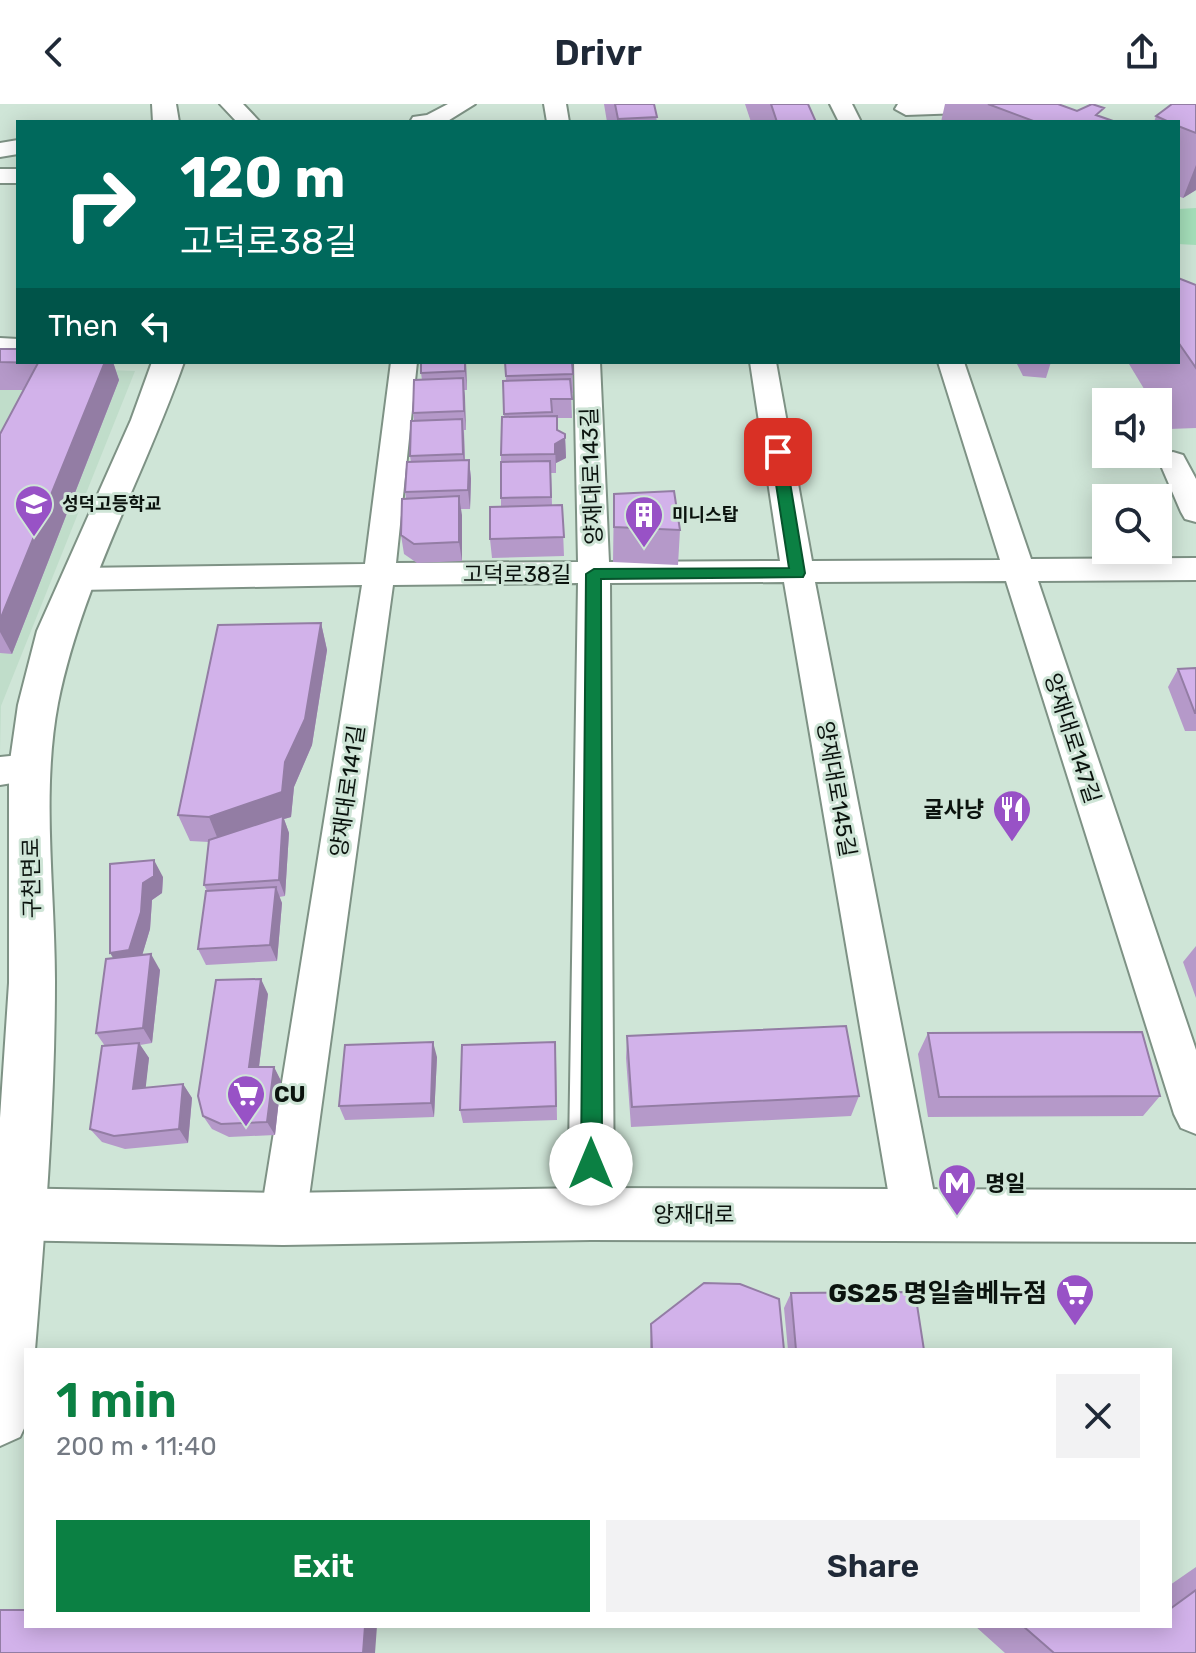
<!DOCTYPE html>
<html lang="en">
<head>
<meta charset="utf-8">
<style>
	:root { --surface:#fff; --page:#f2f2f3; --text:#1f2937; --muted:#747a83; --accent:#0b8043 }
	body { margin:0; font-family:Rubik,"Noto Sans KR",sans-serif; background:var(--page); color:var(--text); height:100vh; display:flex; flex-direction:column; font-size:30px; white-space:nowrap }
	* { box-sizing:border-box; margin:0 }
	p { font-size:26px; color:var(--muted) }
	.icon { flex:none; width:44px; height:44px; fill:none; stroke:currentColor; stroke-width:2; stroke-linecap:round; stroke-linejoin:round }
	.map { position:relative; flex:1; overflow:hidden }
	.sheet { position:absolute; left:24px; top:1244px; width:1148px; height:280px; display:flex; flex-direction:column; background:var(--surface); border-radius:0px; box-shadow:0 4px 20px #0003 }
	.sheet>* { flex:none }
	.top-card { position:absolute; left:16px; top:16px; width:1164px; height:244px; border-radius:0px; box-shadow:0 4px 20px #0003; background:#00695c; color:#fff; overflow:hidden }
	.buttons { position:absolute; left:1092px; top:284px; display:grid; gap:16px }
	.buttons a { display:grid; place-items:center; width:80px; height:80px; border-radius:0px; background:var(--surface); box-shadow:0 4px 20px #0003; font-size:40px }
	.pin { position:absolute; display:grid; place-items:center; width:68px; height:68px; color:#fff; margin:-34px; border-radius:16px; box-shadow:0 4px 12px #0006 }
	.me { position:absolute; width:88px; margin:-44px; rotate:0deg; stroke-linejoin:round; filter:drop-shadow(0 0 6px #0008) }
	.turn { display:flex; align-items:center; gap:28px; height:168px; padding:0 32px; font-size:36px }
	.turn .icon { width:104px; height:104px; stroke-width:2.5 }
	.turn b { display:block; font-size:56px; line-height:68px }
	.then { display:flex; align-items:center; height:76px; padding:0 32px; background:#0003; gap:16px; font-size:30px }
	.round { display:grid; place-items:center; flex:none; width:84px; height:84px; border-radius:0px; background:var(--page) }
	.head { display:flex; align-items:center; justify-content:space-between; height:136px; padding:0 32px }
	h1 { font-size:48px; font-weight:600; line-height:60px; color:var(--accent) }
	.cta { display:flex; gap:16px; margin-top:auto; padding:16px 32px }
	.cta a { flex:1; height:92px; border-radius:0px; background:var(--accent); color:#fff; font-size:32px; font-weight:600; line-height:92px; text-align:center }
	.cta a+a { background:var(--page); color:var(--text) }
	header { display:flex; justify-content:space-between; align-items:center; height:104px; padding:0 32px; background:var(--surface); font-size:36px; font-weight:600 }
	.map>svg:first-child { display:block }
	.built { fill:#c0ddca }
	.green { fill:#a5dfba }
	.lines { fill:none; stroke-linecap:round; stroke-linejoin:round }
	.street-casing { stroke:#7e9285; stroke-width:4 }
	.secondary-casing { stroke:#7e9285; stroke-width:4 }
	.primary-casing { stroke:#7e9285; stroke-width:4 }
	.street { fill:#fff; fill-rule:evenodd }
	.secondary { fill:#fff; fill-rule:evenodd }
	.primary { fill:#fff; fill-rule:evenodd }
	.wall { fill:#b599c9 }
	.shaded-wall { fill:#937da4 }
	.building { fill:#d2b2ea; stroke:#937da4; stroke-width:2 }
	.route { fill:#0b8043; stroke:#07532c; stroke-width:2 }
	.labels { text-anchor:middle; stroke-width:6; stroke-linejoin:round; paint-order:stroke }
	.far-poi-label { font-size:18px; font-weight:bold; fill:#0b130e; stroke:#cfe5d7; text-anchor:start }
	.street-label { font-size:22px; fill:#0b130e; stroke:#cfe5d7 }
	.poi-label { font-size:22px; font-weight:bold; fill:#0b130e; stroke:#cfe5d7; text-anchor:start }
	.near-poi-label { font-size:26px; font-weight:bold; fill:#0b130e; stroke:#cfe5d7; text-anchor:end }
</style>
</head>
<body>
<header><svg class="icon" aria-label="back" viewBox="0 0 24 24"><path d="M15 5l-7 7 7 7"/></svg>Drivr<svg class="icon" aria-label="share" viewBox="0 0 24 24"><path d="M12 15V3M7 8l5-5 5 5M5 13v7h14v-7"/></svg></header>
<div class="map">
<svg width="1196" height="1549" viewBox="0 0 1196 1549">
	<rect width="100%" height="100%" fill="#cfe5d7"/>
	<path class="built" d="M0,262L135,267L1,602L0,649Z"/>
	<path class="green" d="M1196,104V141L1178,140V105Z"/>
	<g class="lines">
		<defs>
			<path id="street" d="M220,0H243L260,18H237Z
				M448,0H475L446,18H410L413,13L427,11Z
				M544,0H566L569,18H547Z
				M830,0H852L861,18H839Z
				M898,0H1055L1044,6L906,11L895,5Z
				M18,36V50L0,53V39Z
				M0,65H18V79H0Z
				M0,234L18,235V251L0,250Z
				M391,258H417L396,459L578,458L574,258H600L609,458L780,457L750,258H776L812,457L1000,456L938,258H964L1031,455L1196,454V476L1038,477L1196,946V1030L1181,1024L1174,1010L1006,477L815,478L938,1110L931,1126L915,1132L899,1126L892,1110L784,478L610,479L614,1110L607,1126L591,1132L575,1126L568,1110L578,479L393,481L306,1115L299,1131L283,1137L267,1131L260,1115L362,481L78,486L67,483L62,475L67,467L78,464L365,460Z
				M1173,348L1183,351L1196,375V418L1185,415L1181,408L1159,357L1163,351Z
				M30,650L43,654L48,664L43,674L0,681V653Z"/>
			<path id="secondary" d="M152,0H176L179,18H153Z
				M152,258H184C144,372 82,480 58,599C41,689 55,785 55,877C55,1000 45,1124 35,1246H26V1320L20,1333L0,1342V1014L9,879V664L18,601L37,527L131,316Z"/>
			<path id="primary" d="M0,1084L283,1089L591,1084L1196,1086V1138L591,1136L283,1141L0,1136Z"/>
		</defs>
		<use href="#street" class="street-casing"/>
		<use href="#secondary" class="secondary-casing"/>
		<use href="#primary" class="primary-casing"/>
		<use href="#street" class="street"/>
		<use href="#secondary" class="secondary"/>
		<use href="#primary" class="primary"/>
	</g>
	<path class="wall" d="M604,0H654L657,18H607Z
		M745,0H808L816,18H751Z
		M945,0H1058L1077,7L1102,13L1116,18H941Z
		M1196,0V86L1183,94L1178,92V18H1154L1156,12Z
		M1178,174L1196,181V324L1169,325L1158,307V298H1152L1129,260H1060L1059,258H1178Z
		M0,245L18,258H113L119,276L12,550L0,549V330L23,286H0Z
		M466,258L467,286H464L466,326H464L465,356H469L471,375L470,405H461L462,457L417,459L404,450L401,431L406,394L405,388L411,358L410,352L414,317L413,309L422,276L421,269Z
		M505,258H572L573,289H571L572,314H557V326L565,330L566,354L556,359V369H551L552,401H562L564,452L492,454L490,435L501,403V351L504,313L503,277H506Z
		M1016,258H1051L1046,274L1023,272Z
		M614,390L680,426L678,461L613,458Z
		M321,519L327,546L312,641L294,683L291,713L284,715L289,729L285,792L279,793L282,799L277,857L206,861L198,845L207,787L204,781L209,738L190,737L178,711Z
		M1196,564V627H1185L1168,583L1178,565Z
		M163,773L162,789L152,796L150,825L142,851L160,866L152,939L140,941L149,954L145,984L183,980L192,994L188,1039L125,1045L102,1038L90,1025L105,942L96,929L113,854Z
		M1196,842V894L1183,858Z
		M268,890L259,963H274L281,977L275,1031L229,1033L212,1025L203,1012Z
		M928,929L1160,992L1143,1012L928,1013L918,950Z
		M627,932L859,992L851,1012L631,1023L626,954Z
		M437,953L434,1013L345,1016L339,1002Z
		M556,953L557,1016L463,1019L460,1006Z
		M791,1189L924,1246H788L784,1204Z
		M651,1220L784,1246H650Z
		M1196,1463V1549H1005L975,1522H1170V1481Z"/>
	<path class="shaded-wall" d="M1196,61V86L1183,94Z
		M105,258H113L119,276L12,550L0,528V516Z
		M465,258H466L467,286L465,267Z
		M463,274L465,293L466,326L464,307Z
		M462,315L464,334L465,369L463,350Z
		M565,334L566,354L556,359V369L555,340Z
		M469,356L471,375L470,405L468,386Z
		M459,392L462,411V457L459,438Z
		M321,519L327,546L312,641L294,683L291,713L284,715L289,729L285,792L279,776L219,738L209,713L285,658Z
		M154,756L163,773L162,789L152,796L150,825L139,862L120,865L110,849Z
		M276,783L282,799L277,857L270,841Z
		M151,850L160,866L152,939L143,924Z
		M261,875L268,890L257,978L249,963Z
		M433,938L437,953L434,1013L431,999Z
		M139,939L149,954L144,999L133,985Z
		M274,963L281,977L275,1031L267,1018Z
		M183,980L192,994L188,1039L179,1025Z
		M365,1522H377L375,1549H363Z"/>
	<path class="building" d="M615,0H654L657,13L618,15Z
		M771,0H808L816,18H777Z
		M988,0H1058L1077,7L1092,0L1104,4L1096,11L1116,18H1036Z
		M1172,0H1196V29L1178,22V18H1169L1156,12Z
		M1178,174L1196,181V264L1178,238Z
		M0,245H18V258H105L0,516V330L38,259L0,258Z
		M421,258H465V267L421,269Z
		M505,258H572L573,270L506,272Z
		M463,274L464,307L413,309L414,276Z
		M570,275L572,295H551L552,308L504,310L503,277Z
		M557,312V326L565,330V334L555,340V350L501,351L502,313Z
		M462,315L463,350L410,352L411,317Z
		M469,356L468,386L405,388L407,358Z
		M550,357L551,393L501,394V358Z
		M674,387L680,426L614,423V390Z
		M459,392V438L414,440L401,431L402,395Z
		M562,401L564,433L490,435V403Z
		M321,519L305,615L285,658L282,688L209,713L178,711L218,521Z
		M1196,564V609H1195L1178,565Z
		M283,712L279,776L204,781L209,736Z
		M154,756V772L143,779L141,808L129,846L110,849V760Z
		M276,783L270,841L198,845L206,787Z
		M151,850L143,924L96,929L106,855Z
		M261,875L249,963H274L267,1018L221,1020L203,1012L198,992L216,876Z
		M846,922L859,992L632,1003L627,932Z
		M1142,928L1160,992L939,993L928,929Z
		M433,938L431,999L339,1002L345,941Z
		M555,938L556,1002L460,1006L462,941Z
		M139,939L133,985L183,980L179,1025L114,1032L90,1025L102,942Z
		M704,1179L740,1180L779,1195L784,1246H652L651,1220Z
		M915,1188L924,1246H796L791,1189Z
		M1196,1486V1549H1054L1023,1522H1170V1505Z
		M0,1506H26V1522H365L363,1549H0Z"/>
	<path class="route" d="M778,344L785,348L805,469L803,473L601,475L602,1060L599,1067L591,1070L584,1067L581,1060L586,470L594,465L789,464L771,348Z"/>
	<defs>
		<symbol id="school-pin" viewBox="-11 -11 22 30"><path d="M0 17L-7.5 6A9.5 9.5 0 1 1 7.5 6Z" fill="#9852c6" stroke="#cfe5d7"/><path d="M0-5L7-2L0 1L-7-2ZM-4 1L0 2.5L4 1V4Q0 6-4 4Z" fill="#fff"/></symbol>
		<symbol id="building-pin" viewBox="-11 -11 22 30"><path d="M0 17L-7.5 6A9.5 9.5 0 1 1 7.5 6Z" fill="#9852c6" stroke="#cfe5d7"/><path d="M-4-6H4V6H1V3H-1V6H-4ZM-2.5-4.3h1.7v1.8h-1.7ZM.8-4.3h1.7v1.8H.8ZM-2.5-1h1.7V.8h-1.7ZM.8-1h1.7V.8H.8Z" fill="#fff"/></symbol>
		<symbol id="restaurant-pin" viewBox="-11 -11 22 30"><path d="M0 17L-7.5 6A9.5 9.5 0 1 1 7.5 6Z" fill="#9852c6" stroke="#cfe5d7"/><path d="M-5-6h1v4h1v-4h1v4h1v-4h1v5L-1.5 .5V6h-2V.5L-5-1ZM5-6V6H3V1.5H1.5Q1.5-4 5-6Z" fill="#fff"/></symbol>
		<symbol id="supermarket-pin" viewBox="-11 -11 22 30"><path d="M0 17L-7.5 6A9.5 9.5 0 1 1 7.5 6Z" fill="#9852c6" stroke="#cfe5d7"/><path d="M-6-5.5h2.5l.6 2H6L4.5 2H-2.5L-4.4-4H-6ZM-1.5 3.2a1.3 1.3 0 1 0 .1 0ZM3 3.2a1.3 1.3 0 1 0 .1 0Z" fill="#fff"/></symbol>
		<symbol id="metro-pin" viewBox="-11 -11 22 30"><path d="M0 17L-7.5 6A9.5 9.5 0 1 1 7.5 6Z" fill="#9852c6" stroke="#cfe5d7"/><path d="M-5.5 5V-5H-3L0 0L3-5H5.5V5H3V-.5L0 4L-3-.5V5Z" fill="#fff"/></symbol>
	</defs>
	<g fill-rule="evenodd">
		<use href="#school-pin" x="12" y="378" width="44" height="60"/>
		<use href="#building-pin" x="622" y="389" width="44" height="60"/>
		<use href="#restaurant-pin" x="990" y="683" width="44" height="60"/>
		<use href="#supermarket-pin" x="224" y="968" width="44" height="60"/>
		<use href="#metro-pin" x="935" y="1057" width="44" height="60"/>
		<use href="#supermarket-pin" x="1053" y="1167" width="44" height="60"/>
	</g>
	<g class="labels">
		<g class="far-poi-label">
			<text x="62" y="406">성덕고등학교</text>
			<text x="672" y="417">미니스탑</text>
		</g>
		<g class="street-label">
			<text transform="translate(591 372) rotate(-92)" y="8">양재대로143길</text>
			<text x="517" y="478">고덕로38길</text>
			<text transform="translate(1073 634) rotate(72)" y="8">양재대로147길</text>
			<text transform="translate(837 685) rotate(80)" y="8">양재대로145길</text>
			<text transform="translate(347 687) rotate(-82)" y="8">양재대로141길</text>
			<text transform="translate(31 774) rotate(-91)" y="8">구천면로</text>
			<text x="694" y="1118">양재대로</text>
		</g>
		<g class="poi-label">
			<text x="984" y="713" text-anchor="end">굴사냥</text>
			<text x="274" y="998">CU</text>
			<text x="985" y="1087">명일</text>
		</g>
		<g class="near-poi-label">
			<text x="1047" y="1198">GS25 명일솔베뉴점</text>
		</g>
	</g>
</svg>
<div class="buttons">
<a><svg class="icon" aria-label="sound" viewBox="0 0 24 24"><path d="M4 9h4l5-4v14l-5-4H4zM17 9q2 3 0 6"/></svg></a>
<a><svg class="icon" aria-label="search" viewBox="0 0 24 24"><circle cx="10" cy="10" r="6"/><path d="M15 15l6 6"/></svg></a>
</div>
<div class="pin" style="left:778px;top:348px;background:#d93025"><svg class="icon" aria-label="arrive" viewBox="0 0 24 24"><path d="M6 21V4h12l-3 4 3 4H6"/></svg></div>
<svg class="me" style="left:591px;top:1060px" viewBox="-20 -20 40 40"><circle r="19" fill="#fff"/><path d="M0-13L10 11 0 6-10 11z" fill="#0b8043"/></svg>
<div class="top-card">
<div class="turn"><svg class="icon" aria-label="right" viewBox="0 0 24 24"><path d="M7 20v-9h11M14 6l5 5-5 5"/></svg><div><b>120 m</b>고덕로38길</div></div>
<div class="then">Then<svg class="icon" aria-label="left" viewBox="0 0 24 24"><path d="M17 20v-9H6M10 6l-5 5 5 5"/></svg></div>
</div>
<section class="sheet">
<div class="head"><div><h1>1 min</h1><p>200 m · 11:40</p></div><a class="round"><svg class="icon" aria-label="close" viewBox="0 0 24 24"><path d="M6 6l12 12M18 6L6 18"/></svg></a></div>
<div class="cta"><a>Exit</a><a>Share</a></div>
</section>
</div>
</body>
</html>
